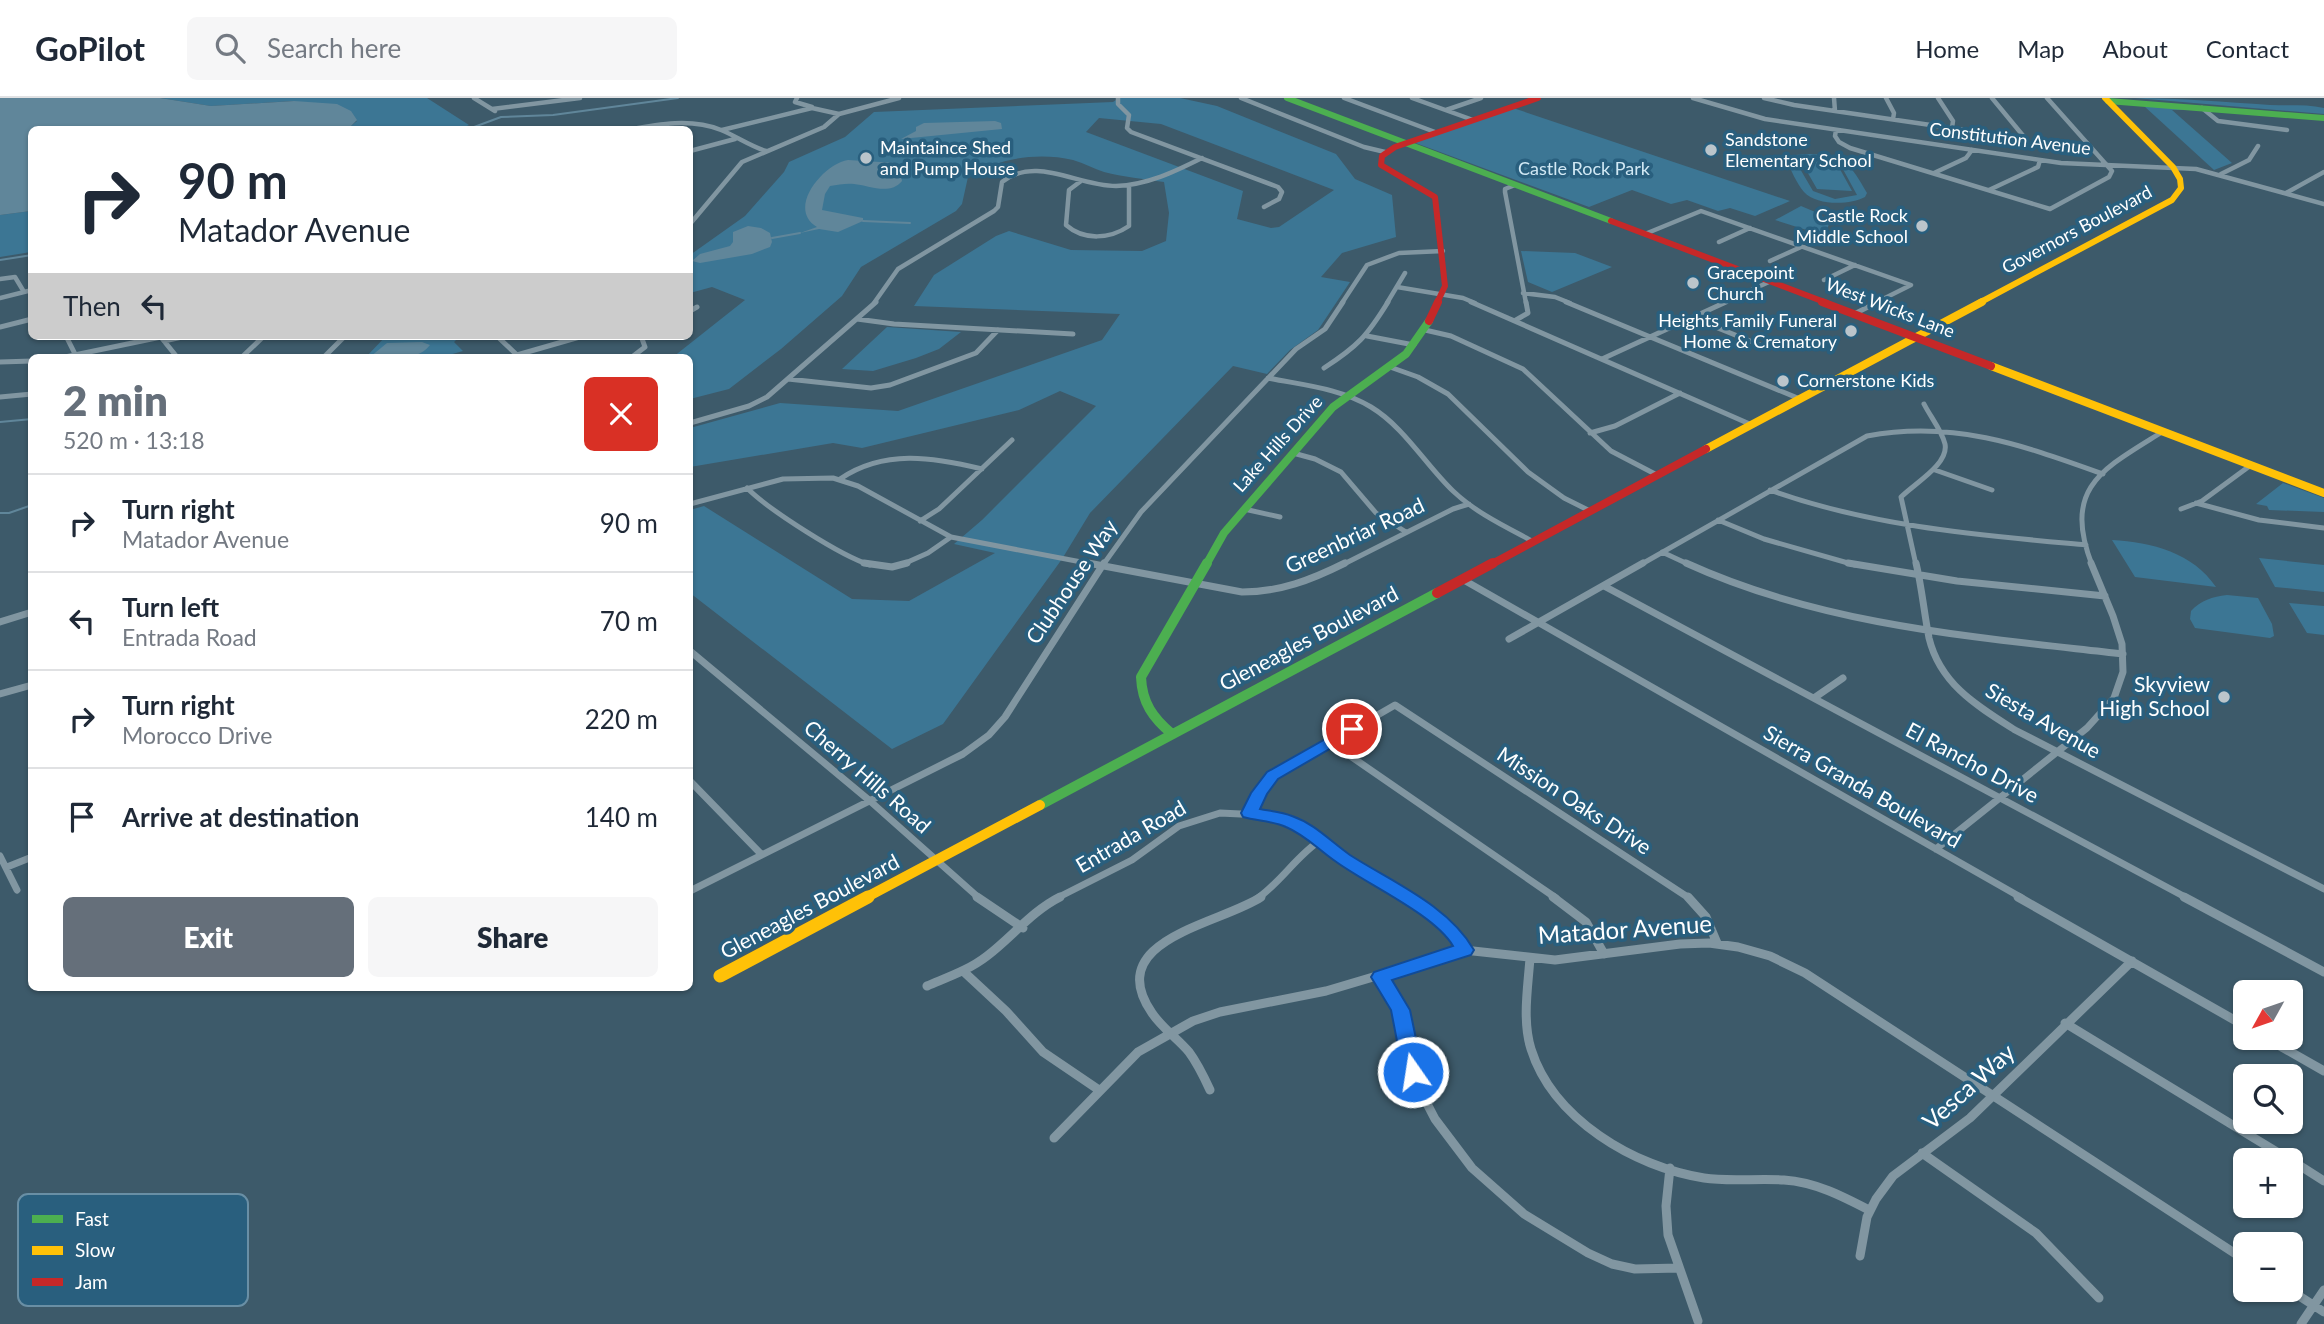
<!DOCTYPE html>
<html lang="en">
<head>
<meta charset="utf-8">
<style>
	:root { --surface:#fff; --page:#f6f6f7; --text:#1f2937; --muted:#747a83; --line:#e0e1e3; --accent:#656f7a }
	body { margin:0; font-family:Lato,sans-serif; background:var(--page); color:var(--text); height:100vh; display:flex; flex-direction:column; font-size:26px; white-space:nowrap }
	* { box-sizing:border-box; margin:0 }
	p { font-size:23px; color:var(--muted) }
	.icon { flex:none; width:38px; height:38px; fill:none; stroke:currentColor; stroke-width:2; stroke-linecap:round; stroke-linejoin:round }
	.map { position:relative; flex:1; overflow:hidden }
	.details { position:absolute; left:28px; top:256px; width:665px; height:637px; display:flex; flex-direction:column; background:var(--surface); border-radius:10px; box-shadow:0 2px 5px #0004 }
	.details>* { flex:none }
	.banner { position:absolute; left:28px; top:28px; width:665px; height:214px; border-radius:10px; box-shadow:0 2px 5px #0004; background:#fff; color:var(--text); overflow:hidden }
	.needle { width:46px; rotate:230deg }
	.tools { position:absolute; left:2233px; top:882px; display:grid; gap:14px }
	.tools a { display:grid; place-items:center; width:70px; height:70px; border-radius:10px; background:var(--surface); box-shadow:0 2px 5px #0004; font-size:35px }
	.pin { position:absolute; display:grid; place-items:center; width:60px; height:60px; color:#fff; margin:-30px; border:4px solid #fff; border-radius:50%; box-shadow:0 2px 7px #0007 }
	.me { position:absolute; width:77px; margin:-38px; rotate:347deg; stroke-linejoin:round; filter:drop-shadow(0 0 5px #0008) }
	.turn { display:flex; align-items:center; gap:24px; height:147px; padding:0 35px; font-size:32px }
	.turn .icon { width:91px; height:91px; stroke-width:2.5 }
	.turn b { display:block; font-size:49px; line-height:60px }
	.then { display:flex; align-items:center; height:66px; padding:0 35px; background:#0003; gap:14px; font-size:26px }
	.round { display:grid; place-items:center; flex:none; width:74px; height:74px; border-radius:10px; background:var(--page) }
	.overview { display:flex; align-items:center; justify-content:space-between; height:119px; padding:0 35px }
	h1 { font-size:42px; font-weight:800; line-height:52px; color:var(--accent) }
	.button { display:flex; gap:14px; margin-top:auto; padding:14px 35px }
	.button a { flex:1; height:80px; border-radius:10px; background:var(--accent); color:#fff; font-size:28px; font-weight:800; line-height:80px; text-align:center }
	.button a+a { background:var(--page); color:var(--text) }
	ul { padding:0; list-style:none }
	li { display:flex; align-items:center; gap:21px; height:98px; padding:0 35px; border-top:2px solid var(--line) }
	li div { flex:1 }
	li b { display:block; font-size:26px }
	li em { font-style:normal }
	header { display:flex; align-items:center; gap:42px; box-sizing:border-box; height:98px; padding:0 35px; background:var(--surface); border-bottom:2px solid var(--line) }
	header strong { font-size:33px }
	nav { display:flex; gap:38px; margin-inline-start:auto; font-size:24px }
	.search { width:490px; height:63px; background:var(--page); display:flex; align-items:center; gap:18px; box-sizing:border-box; padding:0 24px; border-radius:10px; color:var(--muted); font-size:26px }
	.map>svg:first-child { display:block }
	.green { fill:#3c7694; fill-rule:evenodd }
	.water { fill:#60869a }
	.lines { fill:none; stroke-linecap:round; stroke-linejoin:round }
	.stream { stroke:#60869a; stroke-width:2 }
	.street-far3 { stroke:#8196a1; stroke-width:4.5 }
	.street-far2 { stroke:#8196a1; stroke-width:5 }
	.street-far1 { stroke:#8196a1; stroke-width:7 }
	.street { stroke:#8196a1; stroke-width:9 }
	.fast-far2 { stroke:#4caf50; stroke-width:6 }
	.fast-far1 { stroke:#4caf50; stroke-width:8 }
	.fast { stroke:#4caf50; stroke-width:10 }
	.slow-far3 { stroke:#ffc107; stroke-width:6 }
	.slow-far2 { stroke:#ffc107; stroke-width:8 }
	.slow-far1 { stroke:#ffc107; stroke-width:10 }
	.slow { stroke:#ffc107; stroke-width:13 }
	.jam-far2 { stroke:#c62828; stroke-width:6 }
	.jam-far1 { stroke:#c62828; stroke-width:8 }
	.jam { stroke:#c62828; stroke-width:10 }
	.route { fill:#1a73e8; stroke:#114b97; stroke-width:2 }
	.poi-dot { fill:#bbc5cb; stroke:#295f7e; stroke-width:2.5 }
	.labels { text-anchor:middle; stroke-width:7; stroke-linejoin:round; paint-order:stroke }
	.far-street-label { font-size:18px; fill:#fff; stroke:#295f7e }
	.far-poi-label { font-size:18px; fill:#fff; stroke:#295f7e; text-anchor:start }
	.far-park-label { font-size:18px; fill:#d1e8f4; stroke:#295f7e }
	.street-label { font-size:21px; fill:#fff; stroke:#295f7e }
	.poi-label { font-size:21px; fill:#fff; stroke:#295f7e; text-anchor:end }
	.near-street-label { font-size:24px; fill:#fff; stroke:#295f7e }
	.key { fill:#295f7e; stroke:#698fa5; stroke-width:2 }
	.key-label { font-size:19px; fill:#fff }
</style>
</head>
<body>
<header>
<strong>GoPilot</strong>
<div class="search"><svg class="icon" aria-label="search" viewBox="0 0 24 24"><circle cx="10" cy="10" r="6"/><path d="M15 15l6 6"/></svg>Search here</div>
<nav><a>Home</a><a>Map</a><a>About</a><a>Contact</a></nav>
</header>
<div class="map">
<svg width="2324" height="1226" viewBox="0 0 2324 1226">
	<rect width="100%" height="100%" fill="#3d5a6a"/>
	<path class="green" d="M160,0H427L469,27L458,32L347,31L357,23L293,3L211,8Z
		M1119,0H1180L1217,8L1336,56L1355,81L1392,97L1396,139L1342,155L1321,179L1350,184L1318,232L1290,252L1267,276L1233,268L1090,415L1062,461L943,626L892,651L690,495V412L704,408L852,501L909,503L995,455L954,446L982,422L1096,308L1060,293L1019,312L862,350L833,345L690,369V330L780,305L898,313L1102,242L1120,216L914,208L934,177L996,138L1009,133L1071,152L1142,153L1166,143L1169,115L1164,84C1144,81 1123,79 1104,74C1094,71 1084,65 1073,62C1038,54 998,60 968,79L962,106L956,113L861,169L842,198L781,251L729,291L690,301V259H673L745,202L712,189L690,195V157L745,118L784,74L789,64L845,39L874,14L1113,4ZM1099,20L1161,26L1334,92L1279,129L1271,130L1237,121L1243,93L1086,34Z
		M2135,0C2181,0 2225,4 2270,7C2288,8 2307,6 2324,10V16Z
		M2144,8L2194,12H2172L2232,65L2214,72Z
		M1513,10L1790,103L1755,118L1730,110L1718,113L1687,102L1671,106L1632,92L1589,109L1413,44Z
		M1809,56C1844,56 1851,67 1867,95L1865,99C1850,107 1817,108 1804,94C1797,86 1791,72 1787,63L1795,57ZM1805,59H1822L1839,64L1857,97L1835,101L1813,93L1796,64Z
		M1801,63L1836,64L1852,93L1817,91Z
		M1801,108L1820,116L1829,126L1827,132L1819,136L1775,122Z
		M31,113V154L0,159V117Z
		M1521,153L1575,155L1612,169L1552,194L1528,184Z
		M887,229L961,234L939,251L916,260L873,273L842,271Z
		M386,238H460L454,244L463,253L442,259H366Z
		M2283,385L2324,400V414L2269,412L2267,408L2256,406Z
		M2112,442C2152,444 2193,455 2216,489L2135,479Z
		M2259,460L2324,467V494L2275,489Z
		M2227,497L2258,500L2272,526L2274,538L2270,540L2195,530L2190,521L2191,513C2201,502 2212,499 2227,497Z
		M2289,505L2324,508V537L2307,535Z"/>
	<path class="water" d="M0,0H160L211,8L294,3L337,6L351,13L357,22L347,32H32L31,113L0,117Z
		M995,23L1001,25L1002,31L901,41L916,33V29L924,25Z
		M848,62L896,65L899,67L902,83C890,98 868,87 854,86C846,85 838,87 830,88L825,96L822,112L863,120V123L838,134L819,131L800,135L817,129C786,111 823,66 848,62Z
		M748,128L761,130L770,135L772,144L770,149L752,156L700,165L692,163L700,156L730,148L733,144V134Z
		M422,244L430,247C418,264 389,259 370,259L387,245Z"/>
	<g class="lines">
		<path class="stream" d="M466,32L501,19L553,17L678,0
			M863,123L910,125
			M772,140L800,135
			M0,162L32,157
			M0,324L32,321
			M0,415H9L32,407"/>
		<path class="street-far3" d="M474,0L495,13
			M797,0L795,4L812,9
			M1118,0V6L1129,17L1127,30L1131,34L1278,89L1282,94L1279,101L1264,109
			M1241,0L1364,49L1385,54
			M1344,0L1435,34
			M1412,0L1473,22
			M1693,0L1765,21L2061,65L2196,71L2324,106
			M1764,0L1794,7L2026,41
			M1834,0L1835,13
			M1886,0L1894,15L1893,21
			M1938,0L1953,23L1952,30
			M1992,0L2025,40
			M2202,10L2218,23L2287,32
			M492,11L580,0
			M1446,12L1481,0
			M628,32C659,26 691,20 721,32C736,38 750,48 766,53
			M722,32L812,10L839,16
			M1836,32L1835,38L1839,44L1850,50L2050,111L2109,79L2112,73L2047,0
			M690,53L735,41
			M1934,75L1966,60L1972,52
			M2221,76L2249,62L2258,48
			M1081,83L1069,92L1066,127C1084,143 1110,141 1129,128V87
			M1515,87L1505,91V94L1526,205
			M1989,92L2038,69L2040,62
			M2286,95L2324,74
			M690,126L742,64L824,29L839,16L899,0
			M1645,136L1701,113L1911,187L1875,205
			M1719,144L1750,130
			M1770,163L1801,149
			M0,181L15,179L24,194
			M1824,182L1855,167
			M1397,189L1463,200L1475,205
			M1523,195L1555,199L1570,205
			M0,200L32,192
			M874,205L898,171L994,113L998,109L1002,84C1036,57 1077,88 1116,88C1147,87 1174,74 1202,60
			M1342,205L1367,167L1399,155L1443,153
			M1387,205L1405,175
			M1723,205L1771,183"/>
		<path class="street-far2" d="M1471,204L1752,327
			M1566,204L1800,301
			M690,213L697,209
			M1856,215L1878,204
			M1693,220L1760,247
			M857,221L894,226L1073,236
			M1516,222L1528,215L1526,204
			M0,229L32,221
			M1425,232L1451,238L1523,271L1611,353L1657,377
			M66,238L76,258
			M160,238L177,259
			M1367,238L1414,247
			M500,241L517,257
			M164,243L182,239
			M65,259L161,239
			M242,259L264,238
			M324,259L345,238
			M510,259L583,238
			M632,259L645,249L641,238
			M1602,261L1726,204
			M0,264L32,263
			M1390,269L1418,279L1448,296L1528,374L1564,400L1590,413
			M1324,270C1358,248 1367,238 1388,204
			M1268,280C1302,287 1340,290 1371,309C1404,329 1425,366 1453,393C1476,415 1506,429 1534,444
			M788,281L871,290L890,287L976,255L998,232
			M0,299L32,296
			M690,325L749,308L767,299L876,204
			M1590,335L1615,328L1680,295
			M1293,355L1315,361L1341,374L1376,415L1406,434
			M1935,372L1992,392
			M840,381C884,351 933,359 982,371
			M747,390C769,412 841,458 870,467
			M1770,392C1873,429 1978,437 2086,447
			M2196,405L2259,422L2324,430
			M690,406L783,381L833,380L858,388L951,439L1097,467
			M1244,411L1280,419
			M2181,411L2202,403L2251,367
			M1718,422L1764,441L1855,467
			M920,423L939,411L1012,342
			M1662,454L1690,467
			M901,467L928,455L951,439
			M1103,467L1141,414L1296,251L1325,231L1343,204
			M1342,467L1453,411L1469,406
			M1640,467L1867,338C1954,322 2022,347 2103,376
			M1916,467L1901,399C1915,385 1949,366 1945,346C1942,333 1930,318 1924,306
			M2092,467C2062,389 2103,371 2162,334"/>
		<path class="street-far1" d="M864,465L892,469L907,465
			M1088,465L1242,494C1280,494 1311,482 1345,465
			M1686,465C1824,528 1975,539 2123,556
			M1848,465L1957,483L2105,498
			M1916,465C1922,490 1924,515 1929,540C1940,586 1977,608 2015,632L2324,791
			M1462,481L2022,800
			M1604,488L2187,800
			M0,524L32,514
			M1509,541L1643,465
			M690,553L870,703L979,800
			M0,596L32,587
			M1814,600L1843,580
			M1330,644L1556,800
			M690,683L761,756
			M1249,715L1272,678L1395,607L1689,800
			M1936,751L2087,630L2114,600L2123,574L2122,546L2113,518L2091,465
			M0,758L17,792
			M7,769L32,759
			M690,793L963,656L989,637L1005,619L1104,465
			M1057,800L1132,762L1179,728L1220,715L1261,717L1295,725L1405,800
			M1258,800C1282,783 1297,757 1322,741"/>
		<path class="street" d="M977,799L1023,830
			M1403,799L1449,830L1464,852
			M1553,799L1586,824L1604,856
			M1688,799L1706,819L1717,845
			M2018,799L2245,928
			M2184,799L2324,874
			M1530,860C1528,889 1522,922 1531,951C1553,1021 1634,1069 1704,1080C1730,1084 1757,1080 1784,1082C1815,1084 1842,1098 1869,1112
			M963,873L1006,913L1043,954L1099,992
			M1380,879L1400,912L1408,954L1422,996L1435,1021L1472,1070L1524,1116L1588,1155L1612,1166L1635,1171L1679,1170
			M927,888C948,879 969,872 987,858C1012,839 1032,813 1060,799
			M2065,925L2290,1062
			M2266,940L2324,973
			M1210,992C1204,979 1198,966 1189,954C1177,940 1162,930 1152,915C1101,841 1221,826 1261,799
			M1054,1040L1138,954L1193,923L1220,914L1326,893L1464,852L1555,862L1680,846L1709,845L1738,849L1770,858L1805,875L2245,1162
			M1922,1055L2036,1135L2099,1200
			M2291,1062L2324,1083
			M1670,1070L1666,1108L1668,1137L1698,1223
			M1860,1158L1867,1119L1876,1101L1893,1078L1970,1020L2132,863
			M2290,1192L2324,1214
			M2301,1226L2324,1192"/>
		<path class="fast-far2" d="M1287,0L1611,123
			M2108,3L2324,20"/>
		<path class="fast-far1" d="M1206,467L1224,435L1333,309L1406,256L1429,223"/>
		<path class="fast" d="M1172,636C1153,620 1142,605 1141,579L1207,465
			M1040,707L1437,495"/>
		<path class="slow-far3" d="M1979,205L2172,102L2181,90L2180,81L2173,69L2105,0"/>
		<path class="slow-far2" d="M1991,268L2324,395
			M1706,351L1982,204"/>
		<path class="slow-far1" d="M865,800L1040,707"/>
		<path class="slow" d="M720,878L868,799"/>
		<path class="jam-far2" d="M1611,123L1827,205
			M1437,205L1445,188L1435,99L1381,67L1382,58L1395,49L1538,0"/>
		<path class="jam-far1" d="M1822,204L1991,268
			M1429,223L1438,204
			M1490,467L1706,351"/>
		<path class="jam" d="M1437,495L1493,465"/>
	</g>
	<path class="route" d="M1352,626L1357,628L1360,631L1357,635L1278,681L1267,696L1260,711C1270,713 1282,714 1292,718C1315,726 1330,743 1350,757C1392,784 1448,807 1474,852L1471,857L1392,882L1410,912L1423,974L1420,980L1413,982L1406,980L1403,974L1391,912L1371,879L1374,874L1453,848C1434,816 1366,786 1335,763C1318,751 1305,737 1286,729C1273,723 1257,723 1243,719L1241,715L1251,695L1267,674Z"/>
	<g class="poi-dot">
		<circle cx="1711" cy="52" r="7"/>
		<circle cx="866" cy="60" r="7"/>
		<circle cx="1922" cy="128" r="7"/>
		<circle cx="1693" cy="185" r="7"/>
		<circle cx="1851" cy="233" r="7"/>
		<circle cx="1783" cy="283" r="7"/>
		<circle cx="2224" cy="599" r="7"/>
	</g>
	<g class="labels">
		<g class="far-street-label">
			<text transform="translate(2010 41) rotate(7)" y="6">Constitution Avenue</text>
			<text transform="translate(2077 132) rotate(-28)" y="6">Governors Boulevard</text>
			<text transform="translate(1890 210) rotate(21)" y="6">West Wicks Lane</text>
			<text transform="translate(1278 346) rotate(-48)" y="6">Lake Hills Drive</text>
		</g>
		<g class="far-poi-label">
			<text x="1725" y="48">Sandstone<tspan x="1725" dy="21">Elementary School</tspan></text>
			<text x="880" y="56">Maintaince Shed<tspan x="880" dy="21">and Pump House</tspan></text>
			<text x="1908" y="124" text-anchor="end">Castle Rock<tspan x="1908" dy="21">Middle School</tspan></text>
			<text x="1707" y="181">Gracepoint<tspan x="1707" dy="21">Church</tspan></text>
			<text x="1837" y="229" text-anchor="end">Heights Family Funeral<tspan x="1837" dy="21">Home &amp; Crematory</tspan></text>
			<text x="1797" y="289">Cornerstone Kids</text>
		</g>
		<g class="far-park-label">
			<text x="1584" y="77">Castle Rock Park</text>
		</g>
		<g class="street-label">
			<text transform="translate(1355 438) rotate(-25)" y="7">Greenbriar Road</text>
			<text transform="translate(1072 484) rotate(-56)" y="7">Clubhouse Way</text>
			<text transform="translate(1309 541) rotate(-28)" y="7">Gleneagles Boulevard</text>
			<text transform="translate(2043 623) rotate(30)" y="7">Siesta Avenue</text>
			<text transform="translate(1972 665) rotate(28)" y="7">El Rancho Drive</text>
			<text transform="translate(867 679) rotate(41)" y="7">Cherry Hills Road</text>
			<text transform="translate(1862 689) rotate(30)" y="7">Sierra Granda Boulevard</text>
			<text transform="translate(1574 703) rotate(33)" y="7">Mission Oaks Drive</text>
			<text transform="translate(1131 739) rotate(-30)" y="7">Entrada Road</text>
			<text transform="translate(810 809) rotate(-28)" y="7">Gleneagles Boulevard</text>
		</g>
		<g class="poi-label">
			<text x="2210" y="594">Skyview<tspan x="2210" dy="24">High School</tspan></text>
		</g>
		<g class="near-street-label">
			<text transform="translate(1625 832) rotate(-4)" y="8">Matador Avenue</text>
			<text transform="translate(1969 989) rotate(-42)" y="8">Vesca Way</text>
		</g>
	</g>
	<rect x="18" y="1096" width="230" height="112" rx="10" class="key"/>
	<rect x="32" y="1117" width="31" height="8" fill="#4caf50"/>
	<rect x="32" y="1148" width="31" height="9" fill="#ffc107"/>
	<rect x="32" y="1180" width="31" height="8" fill="#c62828"/>
	<g class="key-label">
		<text x="75" y="1128">Fast</text>
		<text x="75" y="1159">Slow</text>
		<text x="75" y="1191">Jam</text>
	</g>
</svg>
<div class="tools">
<a><svg class="needle" viewBox="-14 -14 28 28"><path d="M0-13l5 13h-10z" fill="#e53935"/><path d="M0 13l5-13h-10z" fill="#747a83"/></svg></a>
<a><svg class="icon" aria-label="search" viewBox="0 0 24 24"><circle cx="10" cy="10" r="6"/><path d="M15 15l6 6"/></svg></a>
<a>+</a>
<a>−</a>
</div>
<div class="pin" style="left:1352px;top:631px;background:#d93025"><svg class="icon" aria-label="arrive" viewBox="0 0 24 24"><path d="M6 21V4h12l-3 4 3 4H6"/></svg></div>
<svg class="me" style="left:1413px;top:974px" viewBox="-20 -20 40 40"><circle r="17" fill="#1a73e8" stroke="#fff" stroke-width="3"/><path d="M0-11L8 9 0 5-8 9z" fill="#fff"/></svg>
<div class="banner">
<div class="turn"><svg class="icon" aria-label="right" viewBox="0 0 24 24"><path d="M7 20v-9h11M14 6l5 5-5 5"/></svg><div><b>90 m</b>Matador Avenue</div></div>
<div class="then">Then<svg class="icon" aria-label="left" viewBox="0 0 24 24"><path d="M17 20v-9H6M10 6l-5 5 5 5"/></svg></div>
</div>
<section class="details">
<div class="overview"><div><h1>2 min</h1><p>520 m · 13:18</p></div><a class="round" style="background:#d93025;color:#fff"><svg class="icon" aria-label="close" viewBox="0 0 24 24"><path d="M6 6l12 12M18 6L6 18"/></svg></a></div>
<ul>
<li><svg class="icon" aria-label="right" viewBox="0 0 24 24"><path d="M7 20v-9h11M14 6l5 5-5 5"/></svg><div><b>Turn right</b><p>Matador Avenue</p></div><em>90 m</em></li>
<li><svg class="icon" aria-label="left" viewBox="0 0 24 24"><path d="M17 20v-9H6M10 6l-5 5 5 5"/></svg><div><b>Turn left</b><p>Entrada Road</p></div><em>70 m</em></li>
<li><svg class="icon" aria-label="right" viewBox="0 0 24 24"><path d="M7 20v-9h11M14 6l5 5-5 5"/></svg><div><b>Turn right</b><p>Morocco Drive</p></div><em>220 m</em></li>
<li><svg class="icon" aria-label="arrive" viewBox="0 0 24 24"><path d="M6 21V4h12l-3 4 3 4H6"/></svg><div><b>Arrive at destination</b></div><em>140 m</em></li>
</ul>
<div class="button"><a>Exit</a><a>Share</a></div>
</section>
</div>
</body>
</html>
